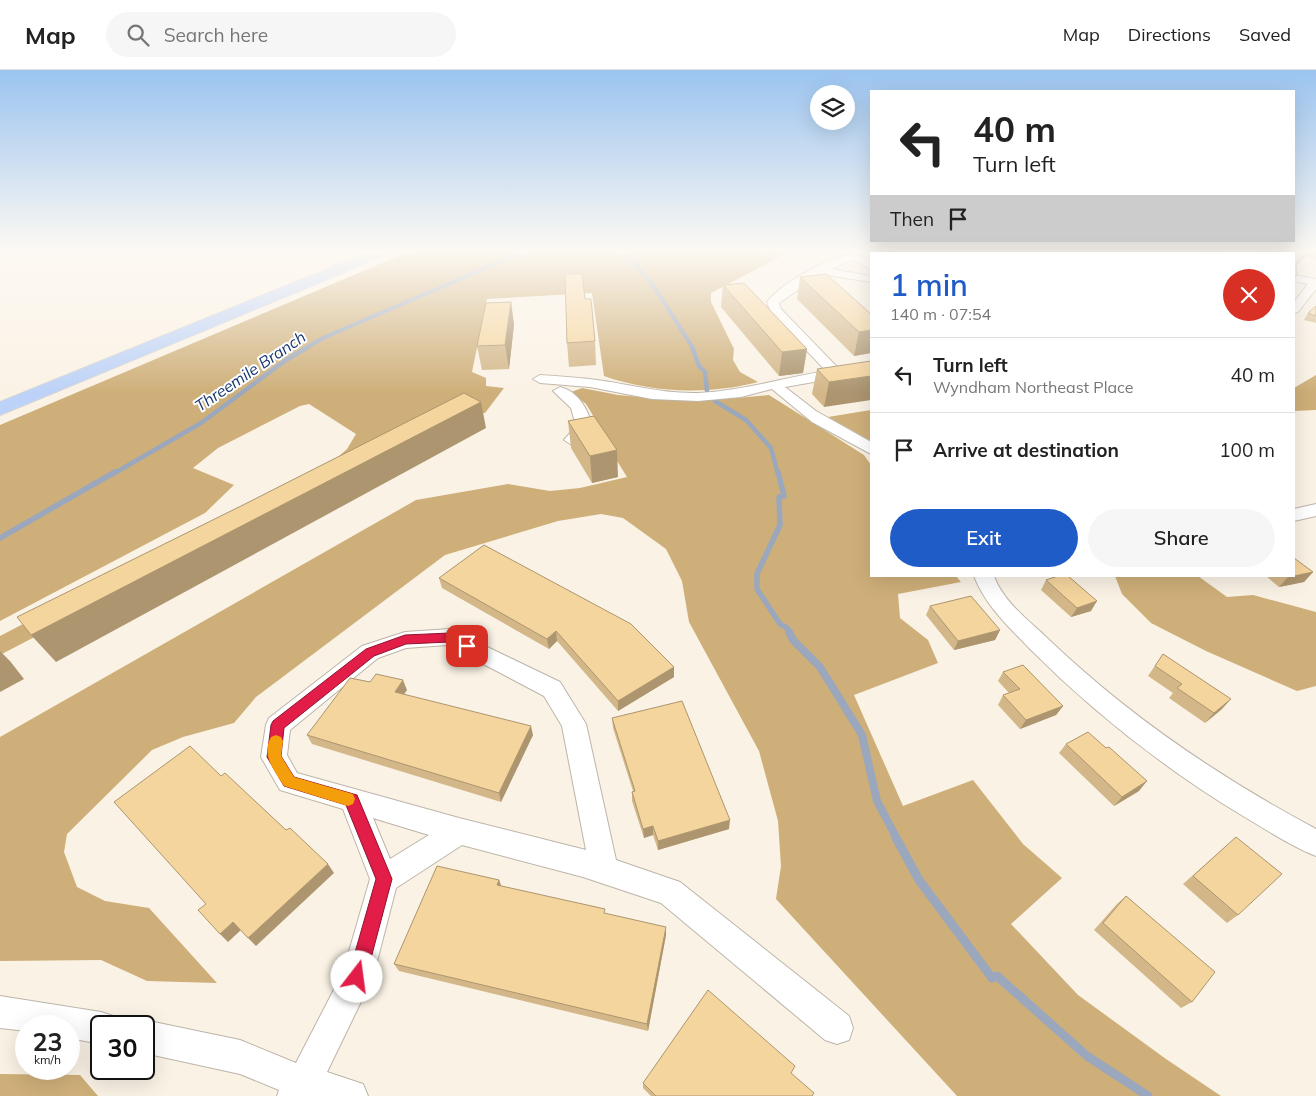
<!DOCTYPE html>
<html lang="en">
<head>
<meta charset="utf-8">
<style>
	:root { --surface:#fff; --page:#f6f6f6; --text:#222; --muted:#767676; --line:#e0e0e0; --accent:#205cc8 }
	body { margin:0; font-family:Mulish,sans-serif; background:var(--page); color:var(--text); height:100vh; display:flex; flex-direction:column; font-size:19px; white-space:nowrap }
	* { box-sizing:border-box; margin:0 }
	p { font-size:16px; color:var(--muted) }
	.icon { flex:none; width:28px; height:28px; fill:none; stroke:currentColor; stroke-width:2; stroke-linecap:round; stroke-linejoin:round }
	.map { position:relative; flex:1; overflow:hidden }
	.sheet { position:absolute; left:870px; top:182px; width:425px; height:325px; display:flex; flex-direction:column; background:var(--surface); border-radius:0px; box-shadow:0 5px 20px #0002 }
	.sheet>* { flex:none }
	.top-card { position:absolute; left:870px; top:20px; width:425px; height:152px; border-radius:0px; box-shadow:0 5px 20px #0002; background:#fff; color:var(--text); overflow:hidden }
	.tools { position:absolute; left:810px; top:15px; display:grid; gap:10px }
	.tools a { display:grid; place-items:center; width:45px; height:45px; border-radius:50%; background:var(--surface); box-shadow:0 5px 20px #0002; font-size:25px }
	.speed { position:absolute; left:15px; top:945px; display:flex; gap:10px; font-size:25px; font-weight:700; text-align:center }
	.speed>* { display:grid; place-content:center; width:65px; height:65px; border-radius:50%; background:var(--surface); box-shadow:0 5px 20px #0002; line-height:1 }
	.speed small { font-size:12px; font-weight:400 }
	.speed .limit { border:2px solid #111; border-radius:8px; background:#fff; color:#111 }
	.pin { position:absolute; display:grid; place-items:center; width:42px; height:42px; color:#fff; margin:-21px; border-radius:10px; box-shadow:0 2px 8px #0006 }
	.me { position:absolute; width:55px; margin:-28px; rotate:15deg; stroke-linejoin:round; filter:drop-shadow(0 0 4px #0008) }
	.turn { display:flex; align-items:center; gap:18px; height:105px; padding:0 20px; font-size:22px }
	.turn .icon { width:65px; height:65px; stroke-width:2.5 }
	.turn b { display:block; font-size:35px; line-height:42px }
	.then { display:flex; align-items:center; height:48px; padding:0 20px; background:#0003; gap:10px; font-size:19px }
	.round { display:grid; place-items:center; flex:none; width:52px; height:52px; border-radius:26px; background:var(--page) }
	.head { display:flex; align-items:center; justify-content:space-between; height:85px; padding:0 20px }
	h1 { font-size:30px; font-weight:600; line-height:38px; color:var(--accent) }
	.primary-button { display:flex; gap:10px; margin-top:auto; padding:10px 20px }
	.primary-button a { flex:1; height:58px; border-radius:30px; background:var(--accent); color:#fff; font-size:20px; font-weight:600; line-height:58px; text-align:center }
	.primary-button a+a { background:var(--page); color:var(--text) }
	ul { padding:0; list-style:none }
	li { display:flex; align-items:center; gap:15px; height:75px; padding:0 20px; border-top:1px solid var(--line) }
	li div { flex:1 }
	li b { display:block; font-size:19px }
	li em { font-style:normal }
	header { display:flex; align-items:center; gap:30px; box-sizing:border-box; height:70px; padding:0 25px; background:var(--surface); border-bottom:1px solid var(--line) }
	header strong { font-size:24px }
	nav { display:flex; gap:28px; margin-inline-start:auto; font-size:18px }
	.search { width:350px; height:45px; background:var(--page); display:flex; align-items:center; gap:12px; box-sizing:border-box; padding:0 18px; border-radius:28px; color:var(--muted); font-size:19px }
	.map>svg:first-child { display:block }
	.forest { fill:#ceaf79 }
	.lines { fill:none; stroke-linecap:round; stroke-linejoin:round }
	.stream-far4 { stroke:#9ba7bc; stroke-width:4 }
	.stream-far3 { stroke:#9ba7bc; stroke-width:4.5 }
	.stream-far2 { stroke:#9ba7bc; stroke-width:5.5 }
	.stream-far1 { stroke:#9ba7bc; stroke-width:8 }
	.stream { stroke:#9ba7bc; stroke-width:9 }
	.street-casing { stroke:#bdb5a9; stroke-width:2 }
	.primary-casing { stroke:#d6d5d4; stroke-width:2 }
	.street { fill:#fff; fill-rule:evenodd }
	.primary { fill:#bcd2f8; fill-rule:evenodd }
	.wall { fill:#d3b788 }
	.shaded-wall { fill:#ac956f }
	.building { fill:#f5d59e; stroke:#ac956f }
	.route { fill:#e11d48; stroke:#92132f }
	.slow { fill:#f59e0b }
	.labels { text-anchor:middle; stroke-width:4; stroke-linejoin:round; paint-order:stroke }
	.far-water-label { font-size:16px; font-style:italic; fill:#153671; stroke:#fff }
</style>
</head>
<body>
<header>
<strong>Map</strong>
<div class="search"><svg class="icon" aria-label="search" viewBox="0 0 24 24"><circle cx="10" cy="10" r="6"/><path d="M15 15l6 6"/></svg>Search here</div>
<nav><a>Map</a><a>Directions</a><a>Saved</a></nav>
</header>
<div class="map">
<svg width="1316" height="1026" viewBox="0 0 1316 1026">
	<rect width="100%" height="100%" fill="#faf2e5"/>
	<path class="forest" d="M413,180H793L711,223V232L734,279L733,290L740,302L758,312C708,325 652,323 604,306L592,223L487,229L472,302L486,308V316L504,318L485,343L465,345L389,382L0,585V566L330,394L347,379L356,364L309,334L300,336L218,378L193,398L234,415L205,443L0,551V355Z
		M1316,305V340L1294,341V318Z
		M582,318L618,325L675,330L726,329L769,325L864,385L871,395V506H956L961,512L898,524L900,548L928,570L938,593L854,625L903,736L973,710L1023,774L1062,808L1011,854L1078,925L1166,989L1221,1026H957L776,829L781,796L778,751L759,681L689,552L682,511L666,479L623,448L601,444L558,451L445,485L256,627L234,653L183,667L152,680L67,764L64,782L77,817L105,831L149,838L217,913L147,911L101,890L0,891V667L416,430L508,414L550,421L580,418L627,407L604,370L592,363L597,352L586,334L571,322Z
		M871,340V371L828,347Z
		M1115,506H1198L1227,527L1253,525L1316,542V616L1297,621L1206,581L1151,553L1122,524Z
		M0,1004L80,1005L98,1026H0Z"/>
	<g class="lines">
		<path class="stream-far4" d="M623,180L653,215L693,278
			M306,278L323,268L527,180"/>
		<path class="stream-far3" d="M692,277L699,296L705,302L707,321
			M715,331L746,350L771,378L778,404
			M113,404L201,353L286,290L308,277"/>
		<path class="stream-far2" d="M778,402L784,426L779,427L780,455L757,504V519L780,554L787,558L790,563
			M0,468L115,402"/>
		<path class="stream-far1" d="M789,562L793,570L820,597L862,665L877,731L896,767"/>
		<path class="stream" d="M895,766L919,810L992,908L997,906L1087,986L1148,1026"/>
		<defs>
			<path id="street" d="M1127,180H1148L1161,184H1136Z
				M853,183L871,192V199L852,190L831,199L871,206V212L821,204L779,233L781,239L839,299L871,294V302L785,317L816,341L871,372V384L812,352L772,319L741,327L698,331L652,329L590,317L540,313L533,309L540,305C556,306 573,307 589,309C626,313 661,324 698,323C741,321 783,308 826,301L771,243L767,232C783,211 828,189 853,183Z
				M1294,205L1316,209V219L1298,242L1294,243V232L1308,214L1294,211Z
				M560,317C578,321 589,340 592,357L578,373L572,375L564,370L576,356L571,338L553,321Z
				M1316,434V446L1294,451V439Z
				M974,506H994C1003,531 1027,549 1045,566C1126,644 1217,706 1316,759V786C1290,776 1267,760 1243,746C1165,699 1093,642 1029,578C1008,556 985,535 974,506Z
				M450,559L560,612L586,654L616,790L680,812L849,946L853,958L849,970L837,974L825,970L661,833L583,807L462,775L396,818L373,907L327,1002L363,1014L368,1026H277L279,1020L240,1004L144,983V956H132L144,950L240,970L296,993L343,902L370,809L343,739L280,720L261,687L266,655L269,648L362,576L405,562ZM447,575L544,626L562,656L586,780L459,748L297,703L287,685L290,660L378,588L406,578ZM373,748L429,765L390,789Z
				M0,926L101,942L113,946L117,956H101V974L69,968V956H26V961L0,958Z"/>
			<path id="primary" d="M374,180H393L391,183L0,345V332Z"/>
		</defs>
		<use href="#street" class="street-casing"/>
		<use href="#primary" class="primary-casing"/>
		<use href="#street" class="street"/>
		<use href="#primary" class="primary"/>
	</g>
	<path class="wall" d="M1261,180H1316V189L1305,187L1296,196L1297,205L1294,211V184Z
		M800,207L871,244V283L854,286L797,229Z
		M723,215L807,279L803,303L779,306L721,237Z
		M585,229L595,271L596,295L569,297L567,273Z
		M511,232L514,255L509,299L482,300L477,276Z
		M1316,236V253L1304,250L1308,243Z
		M871,291L824,337L812,324L817,299Z
		M568,351L618,407L592,413L571,378Z
		M1313,502L1304,512L1279,517L1266,506H1294Z
		M439,508L674,597V607L618,641L557,571L549,579L442,518Z
		M1046,510L1091,541L1071,547L1041,520Z
		M930,536L1000,560L995,570L954,580L926,545Z
		M1163,584L1222,639L1205,653L1169,628L1173,623L1148,606Z
		M1003,602L1063,636L1056,645L1020,659L998,635L1003,625L1009,623L998,611Z
		M370,612L407,620L404,624L533,665L501,732L312,674L307,665Z
		M612,648L729,759L658,780L653,765L644,768L632,731V722L633,721L613,658Z
		M1066,674L1106,678L1139,721L1114,736L1059,683Z
		M1226,776L1238,845L1227,853L1183,814Z
		M499,810L501,816L605,843L666,865L648,961L399,901L394,894Z
		M1126,826L1192,932L1181,938L1094,860L1117,834Z
		M791,1004L812,1026H651L643,1018V1013Z"/>
	<path class="shaded-wall" d="M1222,180H1224L1220,184H1218Z
		M1309,180L1305,187L1294,198V195Z
		M511,232L514,255L509,299L505,275Z
		M871,260V283L854,286L859,262Z
		M807,279L803,303L779,306L782,282Z
		M871,306V330L824,337L829,312Z
		M481,332L486,358L56,592L31,565Z
		M617,380L618,407L592,413L590,386Z
		M1313,502L1304,512L1279,517L1288,507Z
		M1097,531L1091,541L1071,547L1077,538Z
		M1000,560L995,570L954,580L958,571Z
		M556,561L557,571L549,579L547,569Z
		M0,581L10,591L24,609L0,622Z
		M674,597V607L618,641V631Z
		M403,610L407,620L399,631L395,622Z
		M1231,629L1222,639L1205,653L1214,643Z
		M1063,636L1056,645L1020,659L1026,650Z
		M531,656L533,665L501,732L499,723Z
		M1147,711L1139,721L1114,736L1122,727Z
		M730,750L729,759L658,780V771Z
		M653,756V765L644,768L643,759Z
		M328,794L334,803L256,876L248,868Z
		M499,810L502,818L497,815Z
		M233,852L241,860L228,872L220,864Z
		M666,857V865L648,961L647,954Z"/>
	<path class="building" d="M1202,180H1222L1218,184H1200Z
		M1261,180H1309L1294,195V184H1252Z
		M1296,194L1297,205L1294,208V195Z
		M565,204H582L585,229H591L595,271L567,273Z
		M826,204L871,244V260L859,262L800,207Z
		M744,213L807,279L782,282L723,215Z
		M511,232L505,275L477,276L486,233Z
		M1316,236V246L1308,243Z
		M871,291V306L829,312L817,299Z
		M464,323L481,332L31,565L17,547L247,433Z
		M594,346L617,380L590,386L568,351Z
		M484,475L631,554L674,597L618,631L556,561L547,569L439,508Z
		M1294,488L1313,502L1294,506Z
		M1058,506H1068L1097,531L1077,538L1046,510Z
		M971,526L1000,560L958,571L930,536Z
		M1163,584L1231,629L1214,643L1177,618L1182,614L1155,596Z
		M1023,595L1063,636L1026,650L1003,625L1020,619L1003,602Z
		M376,604L403,610L395,622L531,656L499,723L307,665L350,608L370,612Z
		M682,631L730,750L658,771L653,756L643,759L632,722L635,721L612,648Z
		M1088,662L1106,678L1109,677L1147,711L1122,727L1066,674Z
		M190,676L221,706L225,703L286,760L290,758L328,794L248,868L233,852L220,864L198,840L206,834L114,732Z
		M1236,767L1282,804L1238,845L1193,806Z
		M437,796L499,810L497,815L605,839L604,843L666,857L647,954L394,894Z
		M1126,826L1215,902L1192,932L1103,853Z
		M708,920L795,996L791,1003L814,1023L812,1026H656L643,1013Z"/>
	<linearGradient id="sky" x2="0" y2="1"><stop stop-color="#9bc4f0"/><stop offset="0.56" stop-color="#fdf9f3"/><stop offset="1" stop-color="#fdf9f3" stop-opacity="0"/></linearGradient>
	<rect width="1316" height="323" fill="url(#sky)"/>
	<path class="route" d="M450,563L472,573L473,576L472,579H463L449,572L406,574L374,586L284,658L281,686L294,707L357,725L392,809L366,907L364,913L357,916L351,913L348,907L376,809L346,735L284,716L267,687L271,655L273,651L366,579L405,565Z"/>
	<path class="slow" d="M276,665L281,667L283,671L281,686L294,707L353,724L355,729L353,734L348,736L284,716C274,700 261,686 271,667Z"/>
	<g class="labels">
		<g class="far-water-label">
			<text transform="translate(250 301) rotate(-34)" y="6">Threemile Branch</text>
		</g>
	</g>
</svg>
<div class="tools">
<a><svg class="icon" aria-label="layers" viewBox="0 0 24 24"><path d="M12 4l9 5-9 5-9-5zM3 14l9 5 9-5"/></svg></a>
</div>
<div class="speed"><div>23<small>km/h</small></div><div class="limit">30</div></div>
<div class="pin" style="left:467px;top:576px;background:#d93025"><svg class="icon" aria-label="arrive" viewBox="0 0 24 24"><path d="M6 21V4h12l-3 4 3 4H6"/></svg></div>
<svg class="me" style="left:357px;top:907px" viewBox="-20 -20 40 40"><circle r="19" fill="#fff"/><path d="M0-13L10 11 0 6-10 11z" fill="#e11d48"/></svg>
<div class="top-card">
<div class="turn"><svg class="icon" aria-label="left" viewBox="0 0 24 24"><path d="M17 20v-9H6M10 6l-5 5 5 5"/></svg><div><b>40 m</b>Turn left</div></div>
<div class="then">Then<svg class="icon" aria-label="arrive" viewBox="0 0 24 24"><path d="M6 21V4h12l-3 4 3 4H6"/></svg></div>
</div>
<section class="sheet">
<div class="head"><div><h1>1 min</h1><p>140 m · 07:54</p></div><a class="round" style="background:#d93025;color:#fff"><svg class="icon" aria-label="close" viewBox="0 0 24 24"><path d="M6 6l12 12M18 6L6 18"/></svg></a></div>
<ul>
<li><svg class="icon" aria-label="left" viewBox="0 0 24 24"><path d="M17 20v-9H6M10 6l-5 5 5 5"/></svg><div><b>Turn left</b><p>Wyndham Northeast Place</p></div><em>40 m</em></li>
<li><svg class="icon" aria-label="arrive" viewBox="0 0 24 24"><path d="M6 21V4h12l-3 4 3 4H6"/></svg><div><b>Arrive at destination</b></div><em>100 m</em></li>
</ul>
<div class="primary-button"><a>Exit</a><a>Share</a></div>
</section>
</div>
</body>
</html>
